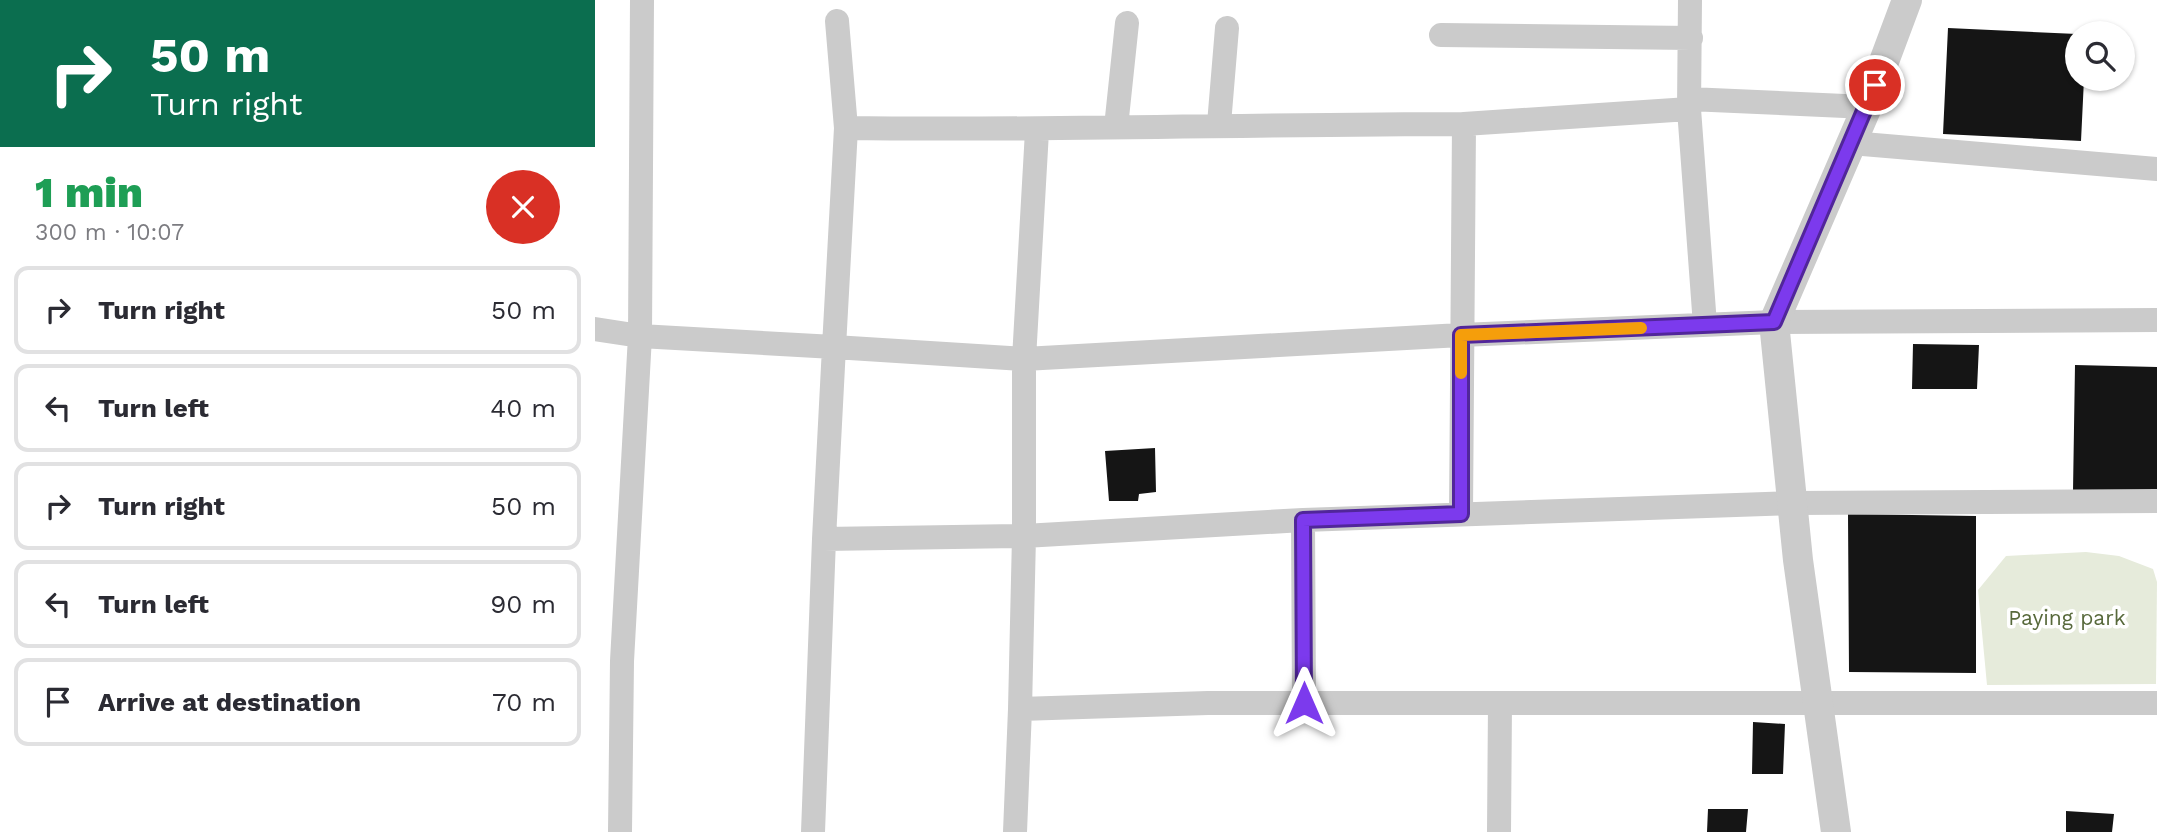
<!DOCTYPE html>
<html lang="en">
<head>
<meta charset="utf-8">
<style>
	:root { --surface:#fff; --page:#f2f2f3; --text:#2b2b33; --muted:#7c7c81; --line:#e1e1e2 }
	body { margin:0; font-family:"Work Sans",sans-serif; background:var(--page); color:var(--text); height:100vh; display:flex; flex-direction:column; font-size:26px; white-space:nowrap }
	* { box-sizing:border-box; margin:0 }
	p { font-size:23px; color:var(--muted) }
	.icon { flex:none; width:38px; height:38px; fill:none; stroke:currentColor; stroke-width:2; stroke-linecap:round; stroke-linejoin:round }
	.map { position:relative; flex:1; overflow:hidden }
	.details { display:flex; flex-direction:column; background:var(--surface); width:595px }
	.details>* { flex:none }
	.hud { background:#0b6e4f; color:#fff; overflow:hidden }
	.buttons { position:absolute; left:1470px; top:21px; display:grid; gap:14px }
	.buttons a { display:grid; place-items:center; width:70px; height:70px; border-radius:50%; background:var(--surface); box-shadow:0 2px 5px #0004; font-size:35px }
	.pin { position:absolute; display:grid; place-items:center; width:60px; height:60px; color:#fff; margin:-30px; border:4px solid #fff; border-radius:50%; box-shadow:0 2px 7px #0007 }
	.me { position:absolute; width:77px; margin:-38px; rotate:0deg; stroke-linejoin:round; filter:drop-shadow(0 0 5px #0008) }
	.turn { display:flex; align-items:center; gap:24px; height:147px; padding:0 35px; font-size:32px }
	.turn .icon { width:91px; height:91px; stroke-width:2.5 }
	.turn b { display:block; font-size:49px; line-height:60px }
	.round { display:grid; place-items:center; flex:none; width:74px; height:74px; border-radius:37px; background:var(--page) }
	.overview { display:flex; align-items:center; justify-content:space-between; height:119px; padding:0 35px }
	h1 { font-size:42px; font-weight:800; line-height:52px; color:#1e9e55 }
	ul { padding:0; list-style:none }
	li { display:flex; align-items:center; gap:21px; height:88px; margin:0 14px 10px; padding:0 21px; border:4px solid var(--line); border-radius:14px }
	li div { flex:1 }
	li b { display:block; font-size:26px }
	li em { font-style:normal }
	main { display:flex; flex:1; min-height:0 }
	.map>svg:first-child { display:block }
	.green { fill:#e6ebdb }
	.building { fill:#151515 }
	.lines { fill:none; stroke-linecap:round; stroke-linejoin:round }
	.minor { stroke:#cbcbcb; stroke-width:24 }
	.tertiary { stroke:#cbcbcb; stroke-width:30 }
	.route-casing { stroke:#51269a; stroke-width:18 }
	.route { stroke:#7c3aed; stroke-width:12 }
	.slow { stroke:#f59e0b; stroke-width:12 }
	.labels { text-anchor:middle; stroke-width:7; stroke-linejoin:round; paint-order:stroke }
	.park-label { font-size:21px; fill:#57693b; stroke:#fff }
</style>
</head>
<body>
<main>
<section class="details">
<div class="hud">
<div class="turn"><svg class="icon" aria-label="right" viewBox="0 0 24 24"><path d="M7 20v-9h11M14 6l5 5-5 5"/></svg><div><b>50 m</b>Turn right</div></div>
</div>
<div class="overview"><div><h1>1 min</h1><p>300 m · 10:07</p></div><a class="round" style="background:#d93025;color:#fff"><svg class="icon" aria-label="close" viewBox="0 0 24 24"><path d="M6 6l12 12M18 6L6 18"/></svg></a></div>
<ul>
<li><svg class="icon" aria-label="right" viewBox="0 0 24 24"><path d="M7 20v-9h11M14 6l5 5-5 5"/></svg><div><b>Turn right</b></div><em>50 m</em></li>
<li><svg class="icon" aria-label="left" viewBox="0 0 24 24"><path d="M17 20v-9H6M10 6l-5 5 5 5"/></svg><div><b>Turn left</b></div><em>40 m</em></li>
<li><svg class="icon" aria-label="right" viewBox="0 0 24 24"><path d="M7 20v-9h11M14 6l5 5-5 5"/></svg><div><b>Turn right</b></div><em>50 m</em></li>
<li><svg class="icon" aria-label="left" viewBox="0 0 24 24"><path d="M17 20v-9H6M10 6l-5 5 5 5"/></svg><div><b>Turn left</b></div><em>90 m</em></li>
<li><svg class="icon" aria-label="arrive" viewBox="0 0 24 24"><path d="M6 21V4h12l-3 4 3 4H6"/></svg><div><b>Arrive at destination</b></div><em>70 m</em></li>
</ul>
</section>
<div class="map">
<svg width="1562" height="832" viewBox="0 0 1562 832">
	<rect width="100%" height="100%" fill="#fff"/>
	<path class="green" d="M1491,552L1524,556L1558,569L1562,582L1561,684L1392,685L1383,590L1411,556Z"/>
	<path class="building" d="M1353,28L1482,34V79H1489L1486,141L1348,134Z
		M1318,344L1384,345L1382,389H1317Z
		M1480,365L1562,367V492L1478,491Z
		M560,448L561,492L544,494L543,501H514L510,451Z
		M1253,514L1381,516V673L1254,672Z
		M1158,722L1190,724L1188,774H1157Z
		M1113,809H1153L1151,832H1112Z
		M1471,811L1519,814L1517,832H1471Z"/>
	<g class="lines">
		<path class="minor" d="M1095,0L1094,109L1110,325
			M846,35L1096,38
			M1094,99L1272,107
			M624,124L632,28
			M521,127L532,23
			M251,128C457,131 663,124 869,124
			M1256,143L1562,169
			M0,329L45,336L47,0
			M866,514L869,124L1094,109
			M708,520L709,703
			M229,539L239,347L429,359L442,131
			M425,709L429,536L708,520L1198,503L1562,501
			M25,832L27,661L45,336L239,347L251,128L242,21
			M218,832L229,539L429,536V359L866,335L1179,322L1562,320
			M420,832L425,709L613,703H1562
			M904,832L905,703"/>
		<path class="tertiary" d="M1241,832L1203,560L1179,322L1272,107L1312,0"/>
	</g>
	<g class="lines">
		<defs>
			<path id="route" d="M709,703L708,520L866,514V335L1179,322L1280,85"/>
		</defs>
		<use href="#route" class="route-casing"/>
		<use href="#route" class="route"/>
		<path class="slow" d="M866,373V335L1046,328"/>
	</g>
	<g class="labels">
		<g class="park-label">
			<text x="1472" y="625">Paying park</text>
		</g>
	</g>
</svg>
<div class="buttons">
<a><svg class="icon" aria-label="search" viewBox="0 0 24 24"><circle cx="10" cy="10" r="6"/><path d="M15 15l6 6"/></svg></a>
</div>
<div class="pin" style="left:1280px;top:85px;background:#d93025"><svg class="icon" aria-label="arrive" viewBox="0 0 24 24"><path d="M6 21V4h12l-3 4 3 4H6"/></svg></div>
<svg class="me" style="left:709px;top:703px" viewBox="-20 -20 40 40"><path d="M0-17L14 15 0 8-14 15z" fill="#7c3aed" stroke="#fff" stroke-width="4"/></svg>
</div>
</main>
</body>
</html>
